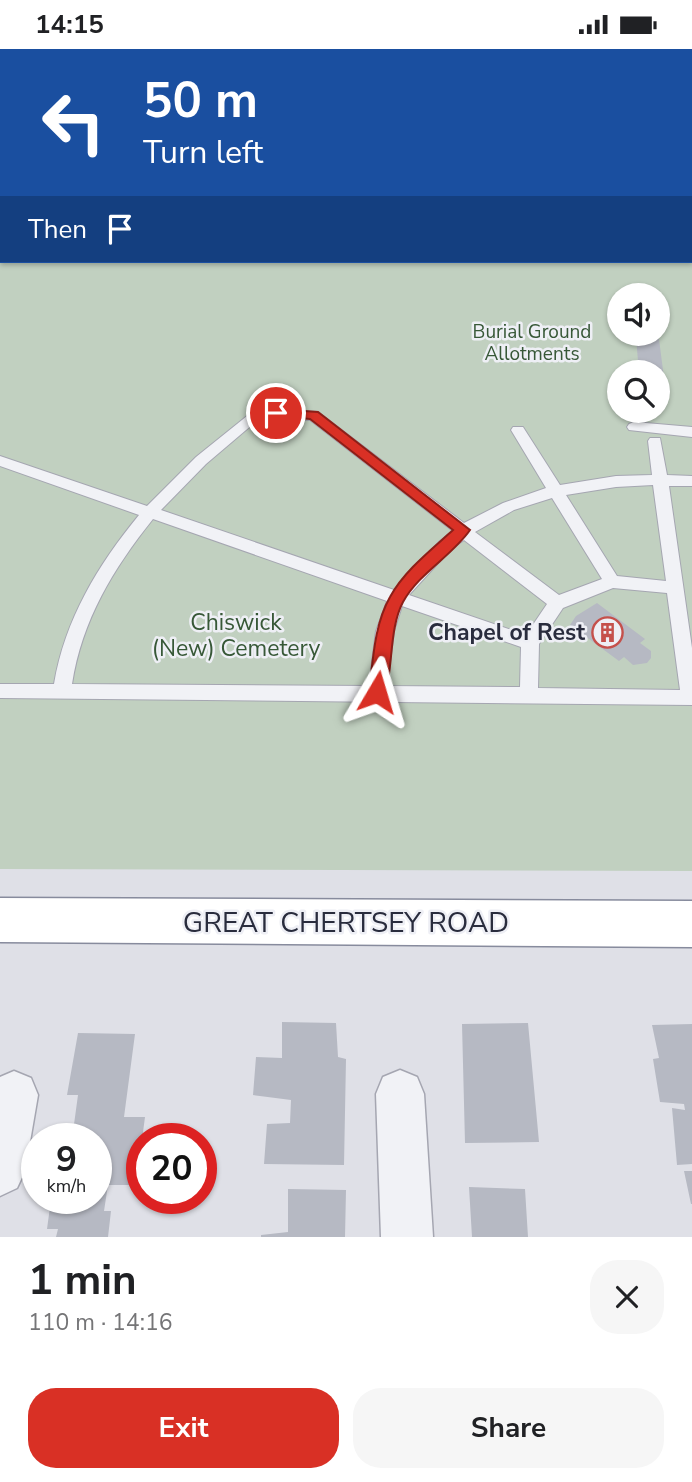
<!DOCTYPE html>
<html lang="en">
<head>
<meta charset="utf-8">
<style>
	:root { --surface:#fff; --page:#f6f6f6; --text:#202124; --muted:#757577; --accent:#d93025 }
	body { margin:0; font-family:"Nunito Sans",sans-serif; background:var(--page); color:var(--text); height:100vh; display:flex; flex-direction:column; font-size:26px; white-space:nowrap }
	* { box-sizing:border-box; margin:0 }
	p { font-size:23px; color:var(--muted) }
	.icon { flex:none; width:38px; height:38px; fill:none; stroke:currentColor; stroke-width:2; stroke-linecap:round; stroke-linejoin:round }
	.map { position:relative; height:1188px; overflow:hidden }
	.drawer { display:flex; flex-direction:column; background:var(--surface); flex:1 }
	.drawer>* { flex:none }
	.top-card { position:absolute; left:0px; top:0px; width:693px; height:214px; box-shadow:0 2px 5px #0004; background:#1a4fa0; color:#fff; overflow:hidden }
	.buttons { position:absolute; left:607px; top:234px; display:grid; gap:14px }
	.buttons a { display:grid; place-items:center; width:63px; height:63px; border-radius:50%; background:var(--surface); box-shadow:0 2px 5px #0004; font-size:35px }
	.speed { position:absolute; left:21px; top:1074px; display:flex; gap:14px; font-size:35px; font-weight:700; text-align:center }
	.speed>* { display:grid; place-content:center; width:91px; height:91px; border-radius:50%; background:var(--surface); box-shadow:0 2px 5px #0004; line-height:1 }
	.speed small { font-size:18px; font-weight:400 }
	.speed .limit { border:10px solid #d22; background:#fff; color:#111 }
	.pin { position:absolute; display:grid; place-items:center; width:60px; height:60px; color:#fff; margin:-30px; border:4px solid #fff; border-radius:50%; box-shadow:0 2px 7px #0007 }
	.me { position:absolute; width:77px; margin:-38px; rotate:7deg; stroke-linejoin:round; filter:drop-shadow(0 0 5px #0008) }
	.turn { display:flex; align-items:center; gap:24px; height:147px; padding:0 28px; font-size:32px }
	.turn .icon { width:91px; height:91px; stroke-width:2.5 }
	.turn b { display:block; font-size:49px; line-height:60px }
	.then { display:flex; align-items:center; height:66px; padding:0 28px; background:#0003; gap:14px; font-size:26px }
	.round { display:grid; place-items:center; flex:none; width:74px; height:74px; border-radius:28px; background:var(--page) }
	.overview { display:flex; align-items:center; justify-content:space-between; height:119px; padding:0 28px }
	h1 { font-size:42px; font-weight:700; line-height:52px }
	.primary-button { display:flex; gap:14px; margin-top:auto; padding:14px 28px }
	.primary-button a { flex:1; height:80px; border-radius:28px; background:var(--accent); color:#fff; font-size:28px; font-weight:700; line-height:80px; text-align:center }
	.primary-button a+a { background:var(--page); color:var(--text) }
	.status { display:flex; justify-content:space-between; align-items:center; height:49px; padding:0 35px; background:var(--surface); direction:ltr }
	.status svg { height:19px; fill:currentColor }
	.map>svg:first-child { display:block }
	.green { fill:#c1d0c0; fill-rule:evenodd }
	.building { fill:#b6b9c3 }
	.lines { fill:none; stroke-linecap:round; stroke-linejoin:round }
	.service-casing { stroke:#a5a6b1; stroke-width:2 }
	.minor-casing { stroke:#a5a6b1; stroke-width:3 }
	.tertiary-casing { stroke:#a5a6b1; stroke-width:3 }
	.trunk-casing { stroke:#878b9d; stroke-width:3 }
	.service { fill:#f1f2f6; fill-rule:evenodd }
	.minor { fill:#f1f2f6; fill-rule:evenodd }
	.tertiary { fill:#f1f2f6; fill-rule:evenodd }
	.trunk { fill:#fff; fill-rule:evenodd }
	.rail-casing { stroke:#797d8f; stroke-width:5 }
	.rail { stroke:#eeeff5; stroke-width:3.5; stroke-dasharray:10; stroke-linecap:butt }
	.route { fill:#d93025; stroke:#8d1f18; stroke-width:2 }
	.labels { text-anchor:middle; stroke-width:5; stroke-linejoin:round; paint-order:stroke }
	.far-park-label { font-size:19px; fill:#375837; stroke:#eeeff5 }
	.park-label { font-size:23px; fill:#375837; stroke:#eeeff5 }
	.poi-label { font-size:23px; font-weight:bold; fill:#292c3d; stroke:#eeeff5; text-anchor:end }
	.near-street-label { font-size:28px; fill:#292c3d; stroke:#eeeff5 }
</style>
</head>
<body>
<div class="status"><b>14:15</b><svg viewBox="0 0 49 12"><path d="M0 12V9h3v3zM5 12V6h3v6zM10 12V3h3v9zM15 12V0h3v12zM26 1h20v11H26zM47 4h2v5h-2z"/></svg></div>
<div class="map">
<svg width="692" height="1188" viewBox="0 0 692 1188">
	<rect width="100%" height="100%" fill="#dfe0e7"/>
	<path class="green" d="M692,62V822L0,820V137L2,212H691ZM620,247H658V285H620ZM620,324H658V362H620Z"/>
	<path class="building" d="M636,288L659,290L664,329L658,328V324H639Z
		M597,554L645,590L640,594L651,602V609L647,614L633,616L624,608L619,612L570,576L576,567Z
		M282,973L336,974L338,1008L346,1010L344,1116L264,1115L267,1075L290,1074L291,1051L253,1046L256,1008L282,1009Z
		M528,974L539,1093L465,1094L462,975Z
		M692,975V1115L677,1116L672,1059L685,1061L684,1055L660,1053L653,1010L659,1009L652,976Z
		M78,984L135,985L124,1068H145L136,1136H108L104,1162H111L108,1188H56L58,1180H47L50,1158H61L62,1150H96V1090H72L78,1046H67Z
		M684,1122H692V1155H691Z
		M469,1138L525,1140L528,1188H472Z
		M288,1140L346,1141L345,1188H261V1186L288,1183Z"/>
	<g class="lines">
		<defs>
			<path id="service" d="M257,359L318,363L464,474L503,454L546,439L511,381L513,378H523L560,436L616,427L652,426L648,392L650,389H660L667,426L692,427V437H669L692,599V656L0,649V635H54C65,570 98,516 139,466L0,417V407L147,457L196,408ZM260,369L310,371L453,482L440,492L394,541L161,461L206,415ZM653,436L666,532L617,527L566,446L616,438ZM552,449L602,530L559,546L475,483L514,461ZM153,470L387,552L376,582L369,637L72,635C82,571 113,520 153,470ZM464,491L547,555L526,586L409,546L451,500ZM613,539L667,544L680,641L538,639L539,595L563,559ZM402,557L521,598L520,638L387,637L394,582Z
				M634,373L692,378V388L629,381L627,378L629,375Z"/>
			<path id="minor" d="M251,0H270L250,2Z
				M400,1021L417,1028L424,1045L433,1188H381L376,1045L383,1028Z
				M14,1022L31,1029L38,1046L25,1122L17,1139L0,1147V1028Z"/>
			<path id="tertiary" d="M559,0H582L583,2H560Z
				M691,41H692V55H691Z"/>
			<path id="trunk" d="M0,849L692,852V898L0,893Z"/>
		</defs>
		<use href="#service" class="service-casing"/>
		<use href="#minor" class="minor-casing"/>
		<use href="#tertiary" class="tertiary-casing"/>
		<use href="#trunk" class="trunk-casing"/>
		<use href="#service" class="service"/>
		<use href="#minor" class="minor"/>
		<use href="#tertiary" class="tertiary"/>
		<use href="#trunk" class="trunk"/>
		<defs>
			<path id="rail" d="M0,63L2,60
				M0,76L2,74"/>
		</defs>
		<use href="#rail" class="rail-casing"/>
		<use href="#rail" class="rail"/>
	</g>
	<path class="route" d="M276,360L318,363L470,481C452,507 419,524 403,553C388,581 394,625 383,648H371L369,643C373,612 374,576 390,548C404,522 431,501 453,481L310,370L271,367V361Z"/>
	<defs>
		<symbol id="building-ring" viewBox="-11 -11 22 22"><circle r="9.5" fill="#eeeff5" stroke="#c5504b" stroke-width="1.5"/><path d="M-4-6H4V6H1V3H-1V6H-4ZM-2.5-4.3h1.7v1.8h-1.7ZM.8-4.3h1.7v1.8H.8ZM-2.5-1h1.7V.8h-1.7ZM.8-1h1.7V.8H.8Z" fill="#c5504b"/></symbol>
	</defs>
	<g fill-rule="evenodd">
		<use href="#building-ring" x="590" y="566" width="35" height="35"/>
	</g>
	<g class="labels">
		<g class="far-park-label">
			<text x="532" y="289">Burial Ground<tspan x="532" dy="22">Allotments</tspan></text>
		</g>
		<g class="park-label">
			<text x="236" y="581">Chiswick<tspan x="236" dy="26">(New) Cemetery</tspan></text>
		</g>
		<g class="poi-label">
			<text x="585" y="591">Chapel of Rest</text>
		</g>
		<g class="near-street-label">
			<text x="346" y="883">GREAT CHERTSEY ROAD</text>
		</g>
	</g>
</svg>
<div class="buttons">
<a><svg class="icon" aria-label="sound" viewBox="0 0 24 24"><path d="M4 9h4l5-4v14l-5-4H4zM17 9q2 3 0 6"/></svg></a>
<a><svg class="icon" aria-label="search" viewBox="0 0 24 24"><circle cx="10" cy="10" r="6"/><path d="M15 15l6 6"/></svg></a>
</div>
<div class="speed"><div>9<small>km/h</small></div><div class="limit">20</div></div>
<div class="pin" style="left:276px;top:364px;background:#d93025"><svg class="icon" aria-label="arrive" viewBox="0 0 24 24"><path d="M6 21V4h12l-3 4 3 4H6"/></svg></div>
<svg class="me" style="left:377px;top:643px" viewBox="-20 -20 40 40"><path d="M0-17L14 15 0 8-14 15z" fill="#d93025" stroke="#fff" stroke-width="4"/></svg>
<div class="top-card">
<div class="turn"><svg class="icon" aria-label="left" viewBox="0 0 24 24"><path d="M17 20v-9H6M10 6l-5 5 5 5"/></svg><div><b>50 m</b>Turn left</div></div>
<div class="then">Then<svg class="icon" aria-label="arrive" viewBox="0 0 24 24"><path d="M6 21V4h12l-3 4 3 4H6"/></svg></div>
</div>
</div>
<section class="drawer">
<div class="overview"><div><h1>1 min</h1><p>110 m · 14:16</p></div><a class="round"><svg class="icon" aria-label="close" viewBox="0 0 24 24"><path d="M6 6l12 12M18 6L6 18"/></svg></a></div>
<div class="primary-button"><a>Exit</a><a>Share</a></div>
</section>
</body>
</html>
